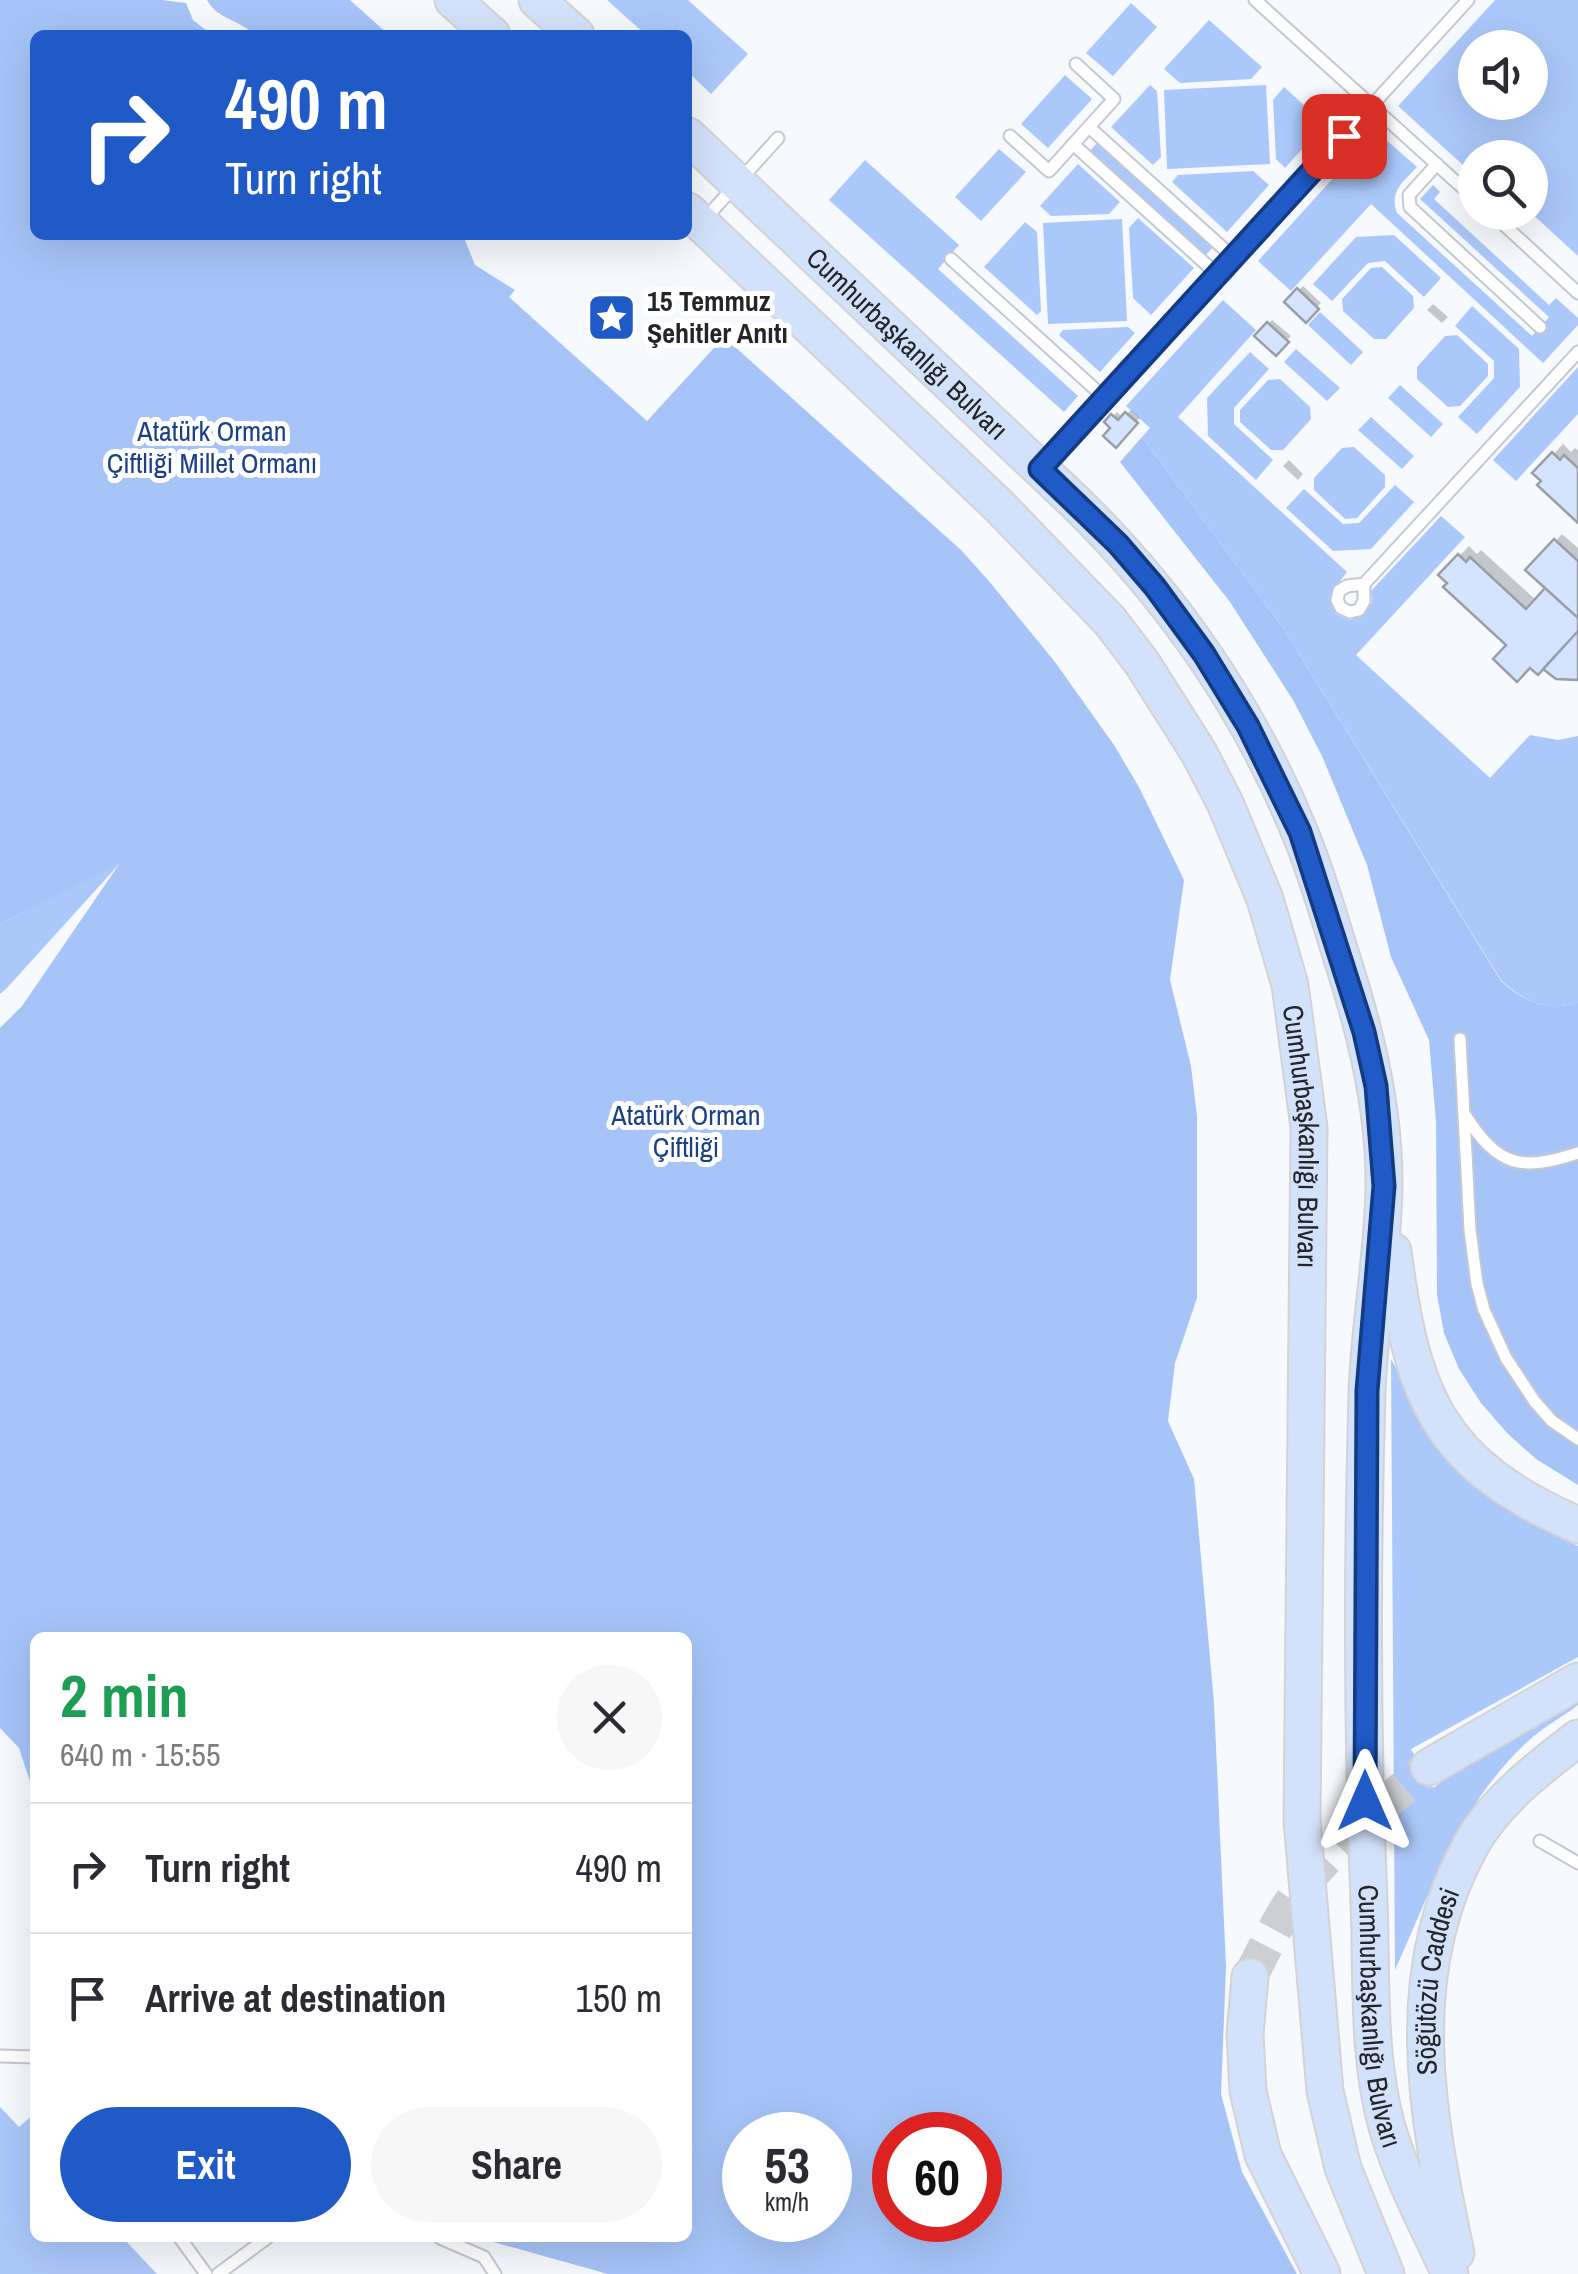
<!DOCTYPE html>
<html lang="en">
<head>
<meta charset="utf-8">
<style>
	:root { --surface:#fff; --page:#f7f7f7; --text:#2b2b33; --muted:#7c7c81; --line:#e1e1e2; --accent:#1f5ac7 }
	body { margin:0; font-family:"Archivo Narrow",sans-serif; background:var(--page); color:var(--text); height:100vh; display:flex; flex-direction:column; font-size:38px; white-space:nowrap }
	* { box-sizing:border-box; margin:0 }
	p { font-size:32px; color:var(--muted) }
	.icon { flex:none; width:55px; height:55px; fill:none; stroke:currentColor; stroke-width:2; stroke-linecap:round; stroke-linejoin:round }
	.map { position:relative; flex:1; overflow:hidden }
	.sheet { position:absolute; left:30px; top:1632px; width:662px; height:610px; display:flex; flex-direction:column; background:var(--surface); border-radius:15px; box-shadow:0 10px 40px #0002 }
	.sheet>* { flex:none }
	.hud { position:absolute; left:30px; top:30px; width:662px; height:210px; border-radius:15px; box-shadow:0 10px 40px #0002; background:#1f5ac7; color:#fff; overflow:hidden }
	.fabs { position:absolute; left:1458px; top:30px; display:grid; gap:20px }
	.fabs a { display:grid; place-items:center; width:90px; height:90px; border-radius:50%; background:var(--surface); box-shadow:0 10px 40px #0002; font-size:50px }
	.speed { position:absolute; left:722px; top:2112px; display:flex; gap:20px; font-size:50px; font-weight:700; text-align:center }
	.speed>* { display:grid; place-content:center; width:130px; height:130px; border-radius:50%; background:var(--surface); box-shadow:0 10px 40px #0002; line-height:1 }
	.speed small { font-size:25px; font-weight:400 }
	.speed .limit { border:15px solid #d22; background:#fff; color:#111 }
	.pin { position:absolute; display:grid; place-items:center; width:85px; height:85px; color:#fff; margin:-42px; border-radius:20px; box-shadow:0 5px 15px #0006 }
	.me { position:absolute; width:110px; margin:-55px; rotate:0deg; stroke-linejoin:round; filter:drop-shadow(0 0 8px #0008) }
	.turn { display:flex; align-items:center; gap:35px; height:210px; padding:0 30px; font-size:45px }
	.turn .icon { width:130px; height:130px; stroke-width:2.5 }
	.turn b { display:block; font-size:70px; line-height:85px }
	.round { display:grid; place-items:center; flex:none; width:105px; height:105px; border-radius:52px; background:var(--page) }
	.headline { display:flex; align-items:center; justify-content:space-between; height:170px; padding:0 30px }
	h1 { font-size:60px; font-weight:700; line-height:75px; color:#1e9e55 }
	.button { display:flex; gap:20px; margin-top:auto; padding:20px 30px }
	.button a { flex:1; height:115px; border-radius:60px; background:var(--accent); color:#fff; font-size:40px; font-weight:700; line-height:115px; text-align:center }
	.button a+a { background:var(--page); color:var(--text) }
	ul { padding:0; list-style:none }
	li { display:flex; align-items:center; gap:30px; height:130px; padding:0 30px; border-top:2px solid var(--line) }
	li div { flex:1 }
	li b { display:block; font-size:38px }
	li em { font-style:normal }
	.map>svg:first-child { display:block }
	.green { fill:#abc8fa; fill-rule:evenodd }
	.forest { fill:#a6c4f8; fill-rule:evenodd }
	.shadow { fill:#0003 }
	.building { fill:#d4e4fe; stroke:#9a9ea5; stroke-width:2.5 }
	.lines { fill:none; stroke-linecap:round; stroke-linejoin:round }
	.primary-tunnel { stroke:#cccfd3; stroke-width:35; stroke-dasharray:35 18; stroke-linecap:butt }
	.lane-casing { stroke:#c4c8d0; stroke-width:15 }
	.primary-casing { stroke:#d3d3d4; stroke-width:39 }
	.lane { stroke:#fff; stroke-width:11 }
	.primary { stroke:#d3e2fb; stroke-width:35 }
	.route-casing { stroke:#143a81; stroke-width:25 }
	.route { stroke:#1f5ac7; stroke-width:18 }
	.labels { text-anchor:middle; stroke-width:10; stroke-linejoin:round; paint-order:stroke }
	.poi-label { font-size:28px; font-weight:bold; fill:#242528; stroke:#fff; text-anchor:start }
	.street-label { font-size:28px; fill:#242528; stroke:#fff }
	.park-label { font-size:28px; fill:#194089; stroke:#fff }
</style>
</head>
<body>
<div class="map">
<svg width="1578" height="2274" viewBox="0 0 1578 2274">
	<rect width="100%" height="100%" fill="#f6f9fe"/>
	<path class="green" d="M607,0H688L748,54L711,94L688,72V35H646Z
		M1495,0H1578V256L1530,212V158H1475V161L1471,158L1464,166L1398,106ZM1475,48H1530V102H1475Z
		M1131,3L1157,27L1113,76L1086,53Z
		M1209,20L1262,67L1251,79L1180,83L1164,69Z
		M1065,75L1092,99L1048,148L1021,124Z
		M1150,85L1157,91L1161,157L1153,165L1111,127Z
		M1266,85L1270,164L1167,169L1164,90Z
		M1284,87L1325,124L1285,168L1276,159L1273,100Z
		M1376,131L1417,167C1403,182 1389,192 1397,213L1532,336L1549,317L1420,199L1433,185L1440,192L1434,199L1549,305L1556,298L1578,318V325L1543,363L1371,204L1291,291L1258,261Z
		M1097,143L1213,247L1206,255L1090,151Z
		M999,149L1026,172L981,221L955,197Z
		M865,160L959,245L938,269L1078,396L1064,412L829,200Z
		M1078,164L1120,202L1109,214L1051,216L1040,206Z
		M1253,171L1269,185L1227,232L1172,182L1178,175Z
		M1138,218L1194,268L1151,315L1133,298L1129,228Z
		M1122,219L1127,321L1048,324L1043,223Z
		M1025,222L1037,232L1041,311L1037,315L984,267Z
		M1394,235L1441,278L1424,297L1385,261L1368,263L1332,301L1313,284L1356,237Z
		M1382,267L1413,296L1414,308L1386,339H1374L1343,311L1342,299L1371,268Z
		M1223,300L1256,330L1178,417L1347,572L1331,593L1336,614L1350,620L1364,615L1372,602L1371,591L1441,516L1465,537L1356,655L1490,778L1530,735L1558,740L1578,736V1002C1548,1013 1523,1001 1501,980L1283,628L1142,437L1150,428L1126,406Z
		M1472,306L1519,349L1520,387L1477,434L1458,417L1494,378V361L1455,326Z
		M1320,312L1363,352L1351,365L1308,325Z
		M1128,327L1135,333L1100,372L1059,335L1063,330Z
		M1457,335L1488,364V376L1460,406L1448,407L1417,379V367L1445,336Z
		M1296,349L1340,388L1327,401L1284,362Z
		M1250,352L1269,369L1234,408V424L1273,460L1256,480L1208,436L1207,398Z
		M1578,367V414L1516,481L1493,460Z
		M1280,379L1310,407L1311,419L1283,450H1271L1240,422V410L1268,380Z
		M1400,385L1443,424L1431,437L1388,398Z
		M1371,417L1414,456L1402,469L1358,430Z
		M1354,447L1385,475V487L1357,518L1345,519L1314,490V478L1342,448Z
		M1395,485L1414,502L1371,549L1333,551L1286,508L1304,489L1343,524L1359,523Z
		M122,861L6,989L0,994V924Z
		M1391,1359C1411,1394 1438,1450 1466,1477C1497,1508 1540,1528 1578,1546V1657L1411,1749L1433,1788L1458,1770L1578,1696V1705C1562,1717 1542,1728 1527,1742C1460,1804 1432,1889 1395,1970Z
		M0,2107L19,2127L35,2113V2238H123L157,2274H0Z"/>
	<path class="forest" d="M0,0H162L186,3L193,20L212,35H35V235H463L475,265L515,290L509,297L647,421L724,337L961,550L988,580L1055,662L1114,745L1139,787L1184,880L1170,980L1191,1066L1197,1116V1298L1175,1363L1168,1421L1194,1479L1214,1703L1226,1967L1221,2094L1242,2172L1297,2274H608L479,2238H688V1638H35V1797L19,1748L0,1728V1028L22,1006L120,863L0,924ZM745,2135H830V2220H745ZM980,2135V2220H895V2135Z
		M207,0H350L389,35H255C240,20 217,19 207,0Z
		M1142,437L1283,628L1501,981C1523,1001 1548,1013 1578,1002V1485L1536,1459L1508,1434L1481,1403L1459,1369L1444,1333L1437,1295L1436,1122L1429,1040L1391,957L1367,865L1322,756L1293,700L1230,602L1120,462Z"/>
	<path class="shadow" d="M1303,286L1321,303L1306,319L1288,302Z
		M1433,304L1448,317L1442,323L1427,310Z
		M1272,320L1291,336L1276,352L1258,335Z
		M1131,410L1140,418L1115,444L1114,428L1107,422L1117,412L1123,418Z
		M1563,444L1571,452L1575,448L1578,450V519L1536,473Z
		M1289,460L1303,474L1298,480L1283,466Z
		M1562,534L1578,548V676L1543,666L1509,645L1442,575L1469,546L1477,554L1481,550L1537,601L1549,588L1529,570Z"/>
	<path class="building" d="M1297,288L1319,309L1306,323L1284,302Z
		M1267,322L1289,342L1276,356L1254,336Z
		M1125,412L1138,423L1116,448L1103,436L1110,428L1104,422L1111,414L1118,420Z
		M1552,452L1560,460L1564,455L1578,468V523L1537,485L1541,481L1532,473Z
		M1554,539L1578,561V618L1525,570Z
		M1458,554L1466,562L1470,557L1526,609L1545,588L1578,618V631L1538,675L1530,668L1517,682L1493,659L1506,645L1443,587L1447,583L1438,575Z
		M1578,631V680L1556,679L1543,669Z"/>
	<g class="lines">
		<path class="primary-tunnel" d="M1250,1977C1261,1956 1271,1935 1283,1915C1318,1856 1377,1810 1429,1767"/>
		<defs>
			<path id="lane" d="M1255,0L1475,199
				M1089,127L1234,258
				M1010,136L1049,171L1114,99L1076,64
				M1073,144L1218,275
				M1437,164L1409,195L1410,207L1540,327
				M1490,212L1578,293
				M704,220L778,138
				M951,259L1106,399
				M1043,466L1468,0
				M1364,584L1578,352
				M1364,584V601L1359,610L1350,612L1341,608L1337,600L1339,591L1347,586Z
				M1460,1039L1470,1230L1477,1284L1484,1310L1506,1358L1535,1402L1552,1421L1578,1439
				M1465,1115C1498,1166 1520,1172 1578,1153
				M1540,1841L1578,1863
				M0,2056L35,2057
				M180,2238L206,2274
				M440,2238L484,2257L495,2274
				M218,2274L267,2238"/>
			<g id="primary">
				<path d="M453,0L492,35"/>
				<path d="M537,0L576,35"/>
				<path id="s1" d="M688,136L1074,501C1171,595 1249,708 1300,833C1316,871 1327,910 1339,949C1364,1026 1385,1106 1384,1188C1383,1257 1369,1326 1367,1394C1362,1563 1362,1734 1369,1902C1372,1976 1367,2056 1387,2127C1402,2178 1428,2226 1450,2274"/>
				<path id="s2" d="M688,211L999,506L1110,621L1142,663L1199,753L1225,803L1265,899L1290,985L1309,1127L1302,1820L1325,2091L1343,2168L1386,2274"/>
				<path d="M1393,1251C1412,1396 1437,1464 1578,1525"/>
				<path d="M1429,1767L1578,1681"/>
				<path d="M1250,1977L1245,2034L1248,2091L1263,2155L1322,2274"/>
				<path id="s3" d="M1456,2253C1427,2117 1399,1974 1471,1845C1495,1801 1539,1768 1578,1738"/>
			</g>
		</defs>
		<use href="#lane" class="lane-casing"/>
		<use href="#primary" class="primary-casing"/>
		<use href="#lane" class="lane"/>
		<use href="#primary" class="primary"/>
	</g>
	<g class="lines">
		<defs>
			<path id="route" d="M1344,136L1040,469L1118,544L1155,587L1204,654L1248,726L1300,832L1364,1032L1376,1086L1384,1186L1367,1391L1365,1801"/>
		</defs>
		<use href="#route" class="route-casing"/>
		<use href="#route" class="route"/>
	</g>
	<defs>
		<symbol id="sight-square" viewBox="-11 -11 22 22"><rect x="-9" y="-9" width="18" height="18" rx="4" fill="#1f5ac7" stroke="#fff"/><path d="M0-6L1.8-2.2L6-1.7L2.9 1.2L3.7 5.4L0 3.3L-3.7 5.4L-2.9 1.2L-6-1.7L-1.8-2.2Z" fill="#fff"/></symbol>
	</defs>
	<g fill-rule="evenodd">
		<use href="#sight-square" x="584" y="290" width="55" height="55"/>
	</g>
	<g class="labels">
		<g class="poi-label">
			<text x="647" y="311">15 Temmuz<tspan x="647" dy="32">Şehitler Anıtı</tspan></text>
		</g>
		<g class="street-label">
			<text dy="10" stroke="none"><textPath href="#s1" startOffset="302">Cumhurbaşkanlığı Bulvarı</textPath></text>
			<text dy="10" stroke="none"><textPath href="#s2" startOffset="1150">Cumhurbaşkanlığı Bulvarı</textPath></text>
			<text dy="10" stroke="none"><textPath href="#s3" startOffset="275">Söğütözü Caddesi</textPath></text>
			<text dy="10" stroke="none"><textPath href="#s1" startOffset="2132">Cumhurbaşkanlığı Bulvarı</textPath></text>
		</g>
		<g class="park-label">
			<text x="212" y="441">Atatürk Orman<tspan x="212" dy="32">Çiftliği Millet Ormanı</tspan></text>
			<text x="686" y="1125">Atatürk Orman<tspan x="686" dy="32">Çiftliği</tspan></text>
		</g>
	</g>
</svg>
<div class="fabs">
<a><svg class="icon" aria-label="sound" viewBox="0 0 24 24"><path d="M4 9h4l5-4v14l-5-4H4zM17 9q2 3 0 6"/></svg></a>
<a><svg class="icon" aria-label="search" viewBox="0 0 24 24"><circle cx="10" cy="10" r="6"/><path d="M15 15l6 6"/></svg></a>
</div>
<div class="speed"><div>53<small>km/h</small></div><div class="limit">60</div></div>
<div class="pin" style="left:1344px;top:136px;background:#d93025"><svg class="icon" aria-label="arrive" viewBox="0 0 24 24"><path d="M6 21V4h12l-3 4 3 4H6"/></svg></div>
<svg class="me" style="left:1365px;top:1801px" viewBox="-20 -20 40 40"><path d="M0-17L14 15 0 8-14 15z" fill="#1f5ac7" stroke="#fff" stroke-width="4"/></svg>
<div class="hud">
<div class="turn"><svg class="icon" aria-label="right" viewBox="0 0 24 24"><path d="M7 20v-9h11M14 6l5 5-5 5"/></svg><div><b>490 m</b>Turn right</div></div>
</div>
<section class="sheet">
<div class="headline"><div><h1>2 min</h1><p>640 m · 15:55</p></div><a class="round"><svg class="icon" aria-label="close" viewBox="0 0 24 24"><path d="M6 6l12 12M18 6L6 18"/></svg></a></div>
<ul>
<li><svg class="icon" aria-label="right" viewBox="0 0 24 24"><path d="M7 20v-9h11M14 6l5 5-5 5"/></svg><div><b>Turn right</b></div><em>490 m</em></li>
<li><svg class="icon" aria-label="arrive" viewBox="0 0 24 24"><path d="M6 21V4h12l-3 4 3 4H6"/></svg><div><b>Arrive at destination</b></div><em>150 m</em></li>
</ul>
<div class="button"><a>Exit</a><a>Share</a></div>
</section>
</div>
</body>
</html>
